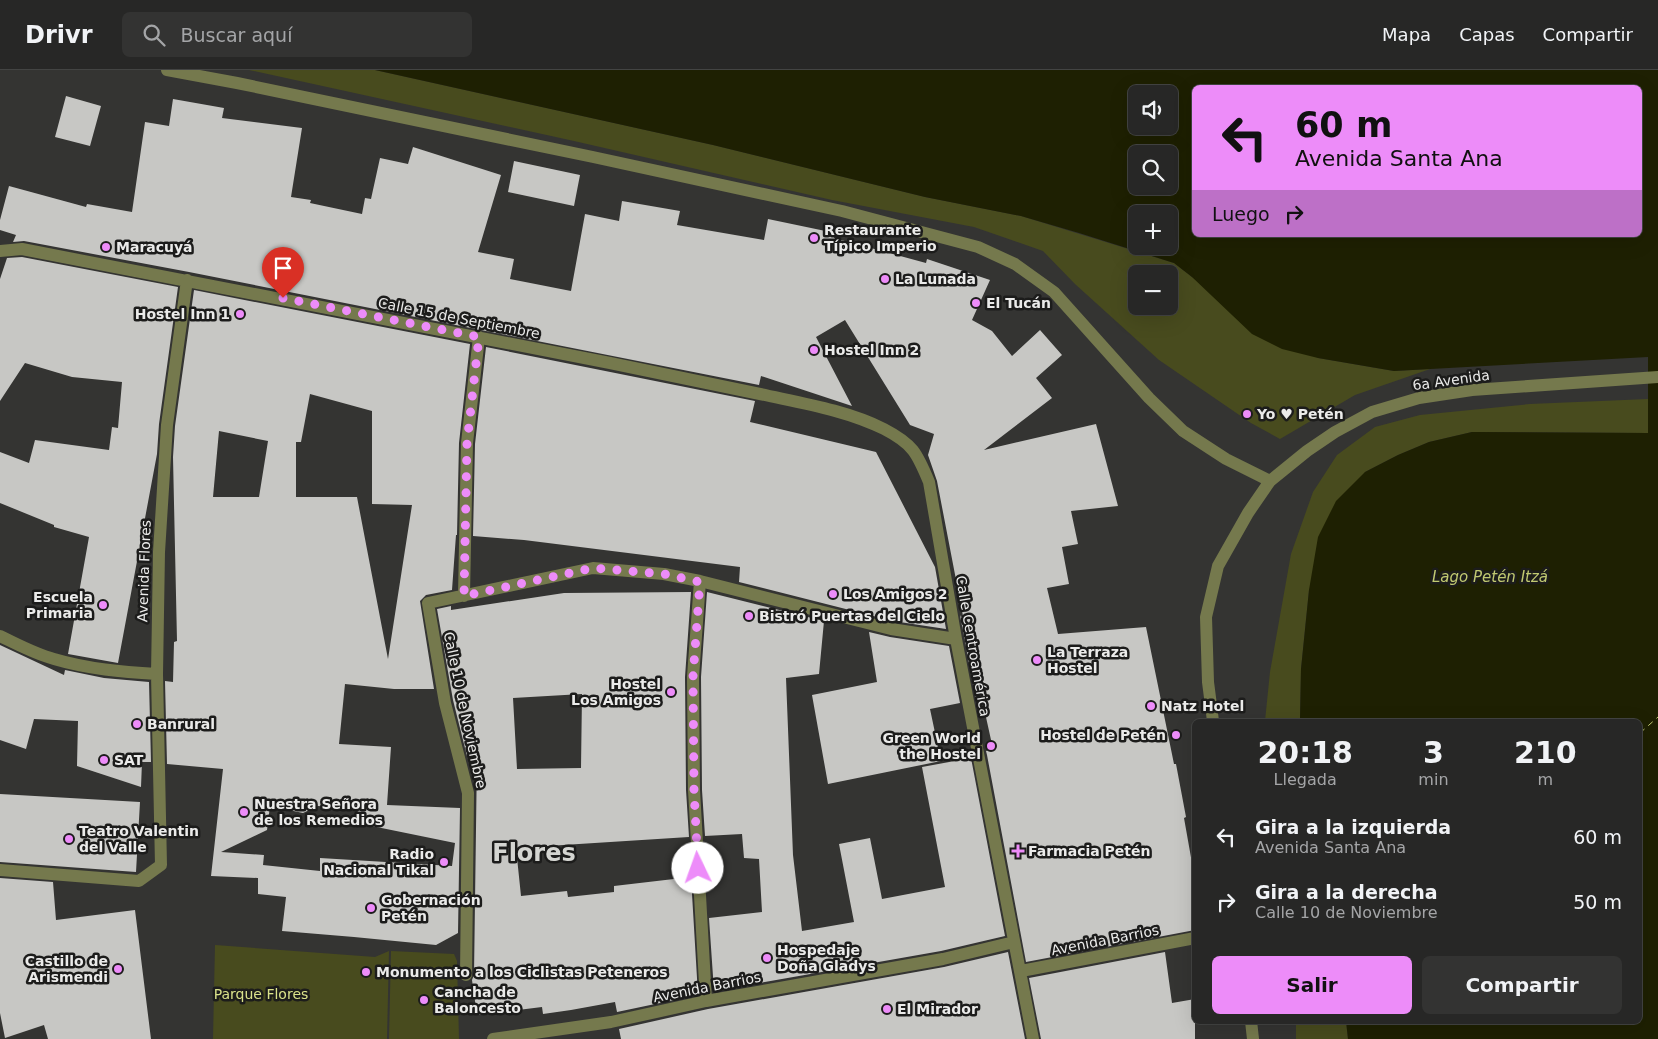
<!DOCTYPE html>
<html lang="es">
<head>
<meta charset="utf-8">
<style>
	:root { --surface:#272726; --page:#333332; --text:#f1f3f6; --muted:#a4a5a7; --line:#434443; --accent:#ed8cf9 }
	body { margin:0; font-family:"DejaVu Sans",sans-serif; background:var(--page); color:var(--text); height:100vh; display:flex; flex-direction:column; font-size:19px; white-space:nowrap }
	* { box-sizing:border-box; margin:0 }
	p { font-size:16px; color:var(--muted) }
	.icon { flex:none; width:28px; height:28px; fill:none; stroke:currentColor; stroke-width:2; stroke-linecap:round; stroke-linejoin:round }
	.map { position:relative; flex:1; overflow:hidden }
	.drawer { position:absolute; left:1192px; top:649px; width:450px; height:305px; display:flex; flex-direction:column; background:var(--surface); border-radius:8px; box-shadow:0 5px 20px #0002,0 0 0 1px var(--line) }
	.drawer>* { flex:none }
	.top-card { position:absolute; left:1192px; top:15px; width:450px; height:152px; border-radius:8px; box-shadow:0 5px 20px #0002,0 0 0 1px var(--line); background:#ed8cf9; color:#111; overflow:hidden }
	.buttons { position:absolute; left:1128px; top:15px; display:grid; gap:10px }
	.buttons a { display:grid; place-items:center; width:50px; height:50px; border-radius:8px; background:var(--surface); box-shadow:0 5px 20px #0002,0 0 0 1px var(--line); font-size:25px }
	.pin { position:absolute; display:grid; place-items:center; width:42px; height:42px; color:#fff; margin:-51px -21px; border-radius:50% 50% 50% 0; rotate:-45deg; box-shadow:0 0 5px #0007 }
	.pin .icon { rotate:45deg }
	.me { position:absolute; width:55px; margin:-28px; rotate:357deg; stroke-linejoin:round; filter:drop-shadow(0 0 4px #0008) }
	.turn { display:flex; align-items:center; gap:18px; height:105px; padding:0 20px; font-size:22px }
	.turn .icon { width:65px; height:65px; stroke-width:2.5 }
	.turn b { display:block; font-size:35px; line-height:42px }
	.then { display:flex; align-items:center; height:48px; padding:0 20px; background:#0003; gap:10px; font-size:19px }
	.eta { display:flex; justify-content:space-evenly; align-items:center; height:85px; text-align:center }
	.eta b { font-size:30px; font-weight:800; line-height:35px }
	.cta { display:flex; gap:10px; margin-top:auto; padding:10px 20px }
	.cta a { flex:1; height:58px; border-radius:8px; background:var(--accent); color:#111; font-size:20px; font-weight:800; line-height:58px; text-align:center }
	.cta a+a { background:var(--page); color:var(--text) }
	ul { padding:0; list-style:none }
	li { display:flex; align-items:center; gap:15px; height:65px; padding:0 20px }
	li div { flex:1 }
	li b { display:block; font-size:19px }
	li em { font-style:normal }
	header { display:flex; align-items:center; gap:30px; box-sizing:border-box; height:70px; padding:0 25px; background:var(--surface); border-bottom:1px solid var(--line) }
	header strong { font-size:24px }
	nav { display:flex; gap:28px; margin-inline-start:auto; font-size:18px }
	.search { width:350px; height:45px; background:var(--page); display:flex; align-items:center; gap:12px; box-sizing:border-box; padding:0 18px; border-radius:8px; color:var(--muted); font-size:19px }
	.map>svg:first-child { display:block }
	.green { fill:#484b1e; fill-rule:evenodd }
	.water { fill:#1e2002; fill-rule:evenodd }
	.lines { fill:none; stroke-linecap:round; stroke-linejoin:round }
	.ferry { stroke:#c1c971; stroke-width:1; stroke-dasharray:6 5; stroke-linecap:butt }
	.building { fill:#c7c7c4; fill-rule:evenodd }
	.minor { stroke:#75794d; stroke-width:12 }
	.route { stroke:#ed8cf9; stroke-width:9; stroke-dasharray:0 16.2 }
	.poi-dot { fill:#ed8cf9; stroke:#1c1c1b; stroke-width:2 }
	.labels { text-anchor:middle; stroke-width:5; stroke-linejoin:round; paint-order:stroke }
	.poi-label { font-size:14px; font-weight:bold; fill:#ebebea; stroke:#1c1c1b; text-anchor:start }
	.street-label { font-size:14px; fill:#ebebea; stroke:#1c1c1b }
	.park-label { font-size:14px; fill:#dae28a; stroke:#1c1c1b }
	.water-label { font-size:15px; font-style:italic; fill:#c1c971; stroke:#1c1c1b }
	.town-label { font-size:24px; font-weight:bold; fill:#d4d5d1; stroke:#1c1c1b }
</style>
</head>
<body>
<header>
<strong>Drivr</strong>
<div class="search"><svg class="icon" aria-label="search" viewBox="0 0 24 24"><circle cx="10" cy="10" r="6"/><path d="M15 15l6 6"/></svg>Buscar aquí</div>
<nav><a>Mapa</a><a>Capas</a><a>Compartir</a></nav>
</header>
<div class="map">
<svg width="1658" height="969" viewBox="0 0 1658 969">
	<rect width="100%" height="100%" fill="#343432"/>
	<path class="green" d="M249,0H375L713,75L925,127L1021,146L1174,193L1192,207L1318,288L1394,301L1430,299L1355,325L1280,369L1251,353L1159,290L1075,214L1043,181L974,157L832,130L574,71ZM1136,204H1169V236H1136Z
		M1648,329V363L1472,362L1429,372L1398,385L1365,402L1309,520L1301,599L1300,651H1265L1270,602L1291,484L1313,422L1337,385L1375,357L1420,345L1530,334Z
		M215,875L375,887L389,881L387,969H213Z
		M391,881L454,884L457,891L459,969H389Z
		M1296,951H1346L1348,969H1296Z"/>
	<path class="water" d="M375,0H1658V969H1348L1346,951H1640V651H1300V650L1301,599L1309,520L1318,467L1336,431L1365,402L1398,385L1429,372L1472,362L1648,363V287L1394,301L1318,288L1282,279L1252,264L1192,207L1174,193L1079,163L1021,146L925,127L713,75ZM1195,18H1640V165H1195ZM1136,24H1169V56H1136ZM1136,84H1169V116H1136ZM1136,144H1169V176H1136Z"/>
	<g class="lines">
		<path class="ferry" d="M1640,663L1658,647"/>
	</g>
	<path class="building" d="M66,26L101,36L90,76L55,67Z
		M173,29L224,38L222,48L302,58L291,127L311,130L310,133L362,144L365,128L371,129L380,88L408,94L413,77L501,105L478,182L514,189L510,209L571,221L585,144L619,151L622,131L680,141L677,155L764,170L768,149L835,163L834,168L926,193L927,189L990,210L972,250L992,261L1012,286L1040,260L1062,285L1036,308L1052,328L984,380L1096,354L1118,436L1071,441L1078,474L1062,477L1069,514L1047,518L1058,564L1146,557L1174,694H1176L1186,747L1184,748L1195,810V860L1026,892L987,685L986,681L993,679L982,629L976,630L960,545L961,547L963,546L937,411L928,385L934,364L910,355L845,250L816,267L852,336L761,306L759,315L189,202L24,171L13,172L16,165L0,160V150L9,116L86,137L87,134L132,142L145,52L169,56Z
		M514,91L580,105L574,136L508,122Z
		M22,187L178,217L159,354L157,384L118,593L68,584L89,467L54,457V455L0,433V382L29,393L35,370L109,380L112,357L118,358L122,312L72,307L25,293L0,331V209L7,188Z
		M194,220L470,274L459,373L457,465H456L452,520L426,525L420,531L434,619H394L345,614L339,674L391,677L387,735L460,738L458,863L436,875L354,867L282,861L286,827L258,824V808L211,806L223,699L167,694L165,611L173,612L174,572L177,571L173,387L175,356ZM310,324L372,341V434L412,435L388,589L357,427H296V372H301ZM219,361L268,371L259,427H213ZM270,736L303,743L318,736L358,738L357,753L455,773L452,796L320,788V801L263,795L264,785L221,782L267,760Z
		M486,277L755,331L750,352L876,382L935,497L946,559L893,551L739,512L740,497L524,470L473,466L475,374Z
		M691,522L685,607L686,720L689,767L516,778L521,826L567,821L568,827L614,822V816L691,807L698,925L617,942L615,932L571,940L543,944L542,937L477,945L472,910L474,905L477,686H467L453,630L437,539L451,536V540L564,523ZM582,624L581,698L517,699L513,628Z
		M707,522L824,551L819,604L786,608L793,785L802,861L854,852L839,774L870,768L882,829L945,817L922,697L971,688L1005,866L941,881L714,921L709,848L762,842L759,789L744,788L742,764L705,766L702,720L701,607Z
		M869,562L890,567L949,576L960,633L930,639L941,691L828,714L812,625L877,612Z
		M0,575L64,605L65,600L104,608L149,612L151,692H142L141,717L77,696L78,651L34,649L26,679L0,670Z
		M0,724L140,732L136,802L0,792Z
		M0,808L53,812L56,850L135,840L151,969H48L44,955L5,968L0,943Z
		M1008,882L1025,969H621L619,959L708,939L944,897Z
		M1165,882L1172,933L1195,929V969H1041L1029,908Z"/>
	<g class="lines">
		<path class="minor" d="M167,0L237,13L593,87L842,141L978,177L1015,194L1054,222L1149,328L1183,361L1226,389L1270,411
			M0,181L22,179C218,216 414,254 610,293C660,303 710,314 760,324C801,333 846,340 884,359C913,374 917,383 929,412L956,569L1033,969
			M700,511L693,607L694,720L706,931
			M464,526L467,373L479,267
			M0,566C17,574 35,584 54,589C88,599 122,602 157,604
			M1213,651L1208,612L1206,547L1218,496L1248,443L1270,411L1307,381L1335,362L1372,342L1419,328L1472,320L1658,307
			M0,800L139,811L161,795L157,604L159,482L167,355L187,210
			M1021,901L1195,868
			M466,905L468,723L445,633L428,533L593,498L664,504L700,511L891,559L956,569
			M1251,951L1253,969
			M493,969L611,952L706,931L943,889L1014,872"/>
	</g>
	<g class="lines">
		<path class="route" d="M283,228L479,267L467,373L464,526L593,498L664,504L700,512L693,607L694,720L698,798"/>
	</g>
	<g class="poi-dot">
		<circle cx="814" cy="168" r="5"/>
		<circle cx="106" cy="177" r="5"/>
		<circle cx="885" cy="209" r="5"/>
		<circle cx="976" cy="233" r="5"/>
		<circle cx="240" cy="244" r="5"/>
		<circle cx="814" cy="280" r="5"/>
		<circle cx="1247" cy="344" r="5"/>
		<circle cx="833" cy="524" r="5"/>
		<circle cx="103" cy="535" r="5"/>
		<circle cx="749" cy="546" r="5"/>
		<circle cx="1037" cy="590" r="5"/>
		<circle cx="671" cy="622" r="5"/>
		<circle cx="1151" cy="636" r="5"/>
		<circle cx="137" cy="654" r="5"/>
		<circle cx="1176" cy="665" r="5"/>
		<circle cx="991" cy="676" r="5"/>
		<circle cx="104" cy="690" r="5"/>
		<circle cx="244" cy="742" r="5"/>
		<circle cx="69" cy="769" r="5"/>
		<path d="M1015.5 773.5h5v5h5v5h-5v5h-5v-5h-5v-5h5z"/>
		<circle cx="444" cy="792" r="5"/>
		<circle cx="371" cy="838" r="5"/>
		<circle cx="767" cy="888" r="5"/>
		<circle cx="118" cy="899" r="5"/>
		<circle cx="366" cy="902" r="5"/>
		<circle cx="424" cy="930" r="5"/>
		<circle cx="887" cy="939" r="5"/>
	</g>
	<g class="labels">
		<g class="poi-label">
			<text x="824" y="165">Restaurante<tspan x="824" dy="16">Típico Imperio</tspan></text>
			<text x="116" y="182">Maracuyá</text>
			<text x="895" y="214">La Lunada</text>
			<text x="986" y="238">El Tucán</text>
			<text x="230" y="249" text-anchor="end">Hostel Inn 1</text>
			<text x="824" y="285">Hostel Inn 2</text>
			<text x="1257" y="349">Yo ♥ Petén</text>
			<text x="843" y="529">Los Amigos 2</text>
			<text x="93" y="532" text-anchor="end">Escuela<tspan x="93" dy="16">Primaria</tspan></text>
			<text x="759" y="551">Bistró Puertas del Cielo</text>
			<text x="1047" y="587">La Terraza<tspan x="1047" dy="16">Hostel</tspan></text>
			<text x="661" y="619" text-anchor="end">Hostel<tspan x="661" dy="16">Los Amigos</tspan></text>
			<text x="1161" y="641">Natz Hotel</text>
			<text x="147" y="659">Banrural</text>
			<text x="1166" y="670" text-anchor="end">Hostel de Petén</text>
			<text x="981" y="673" text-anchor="end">Green World<tspan x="981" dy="16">the Hostel</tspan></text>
			<text x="114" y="695">SAT</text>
			<text x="254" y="739">Nuestra Señora<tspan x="254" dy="16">de los Remedios</tspan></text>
			<text x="79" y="766">Teatro Valentin<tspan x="79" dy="16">del Valle</tspan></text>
			<text x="1028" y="786">Farmacia Petén</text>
			<text x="434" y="789" text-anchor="end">Radio<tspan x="434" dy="16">Nacional Tikal</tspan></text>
			<text x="381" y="835">Gobernación<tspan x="381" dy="16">Petén</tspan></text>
			<text x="777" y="885">Hospedaje<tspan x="777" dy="16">Doña Gladys</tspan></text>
			<text x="108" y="896" text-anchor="end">Castillo de<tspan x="108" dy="16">Arismendi</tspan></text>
			<text x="376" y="907">Monumento a los Ciclistas Peteneros</text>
			<text x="434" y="927">Cancha de<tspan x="434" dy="16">Baloncesto</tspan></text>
			<text x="897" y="944">El Mirador</text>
		</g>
		<g class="street-label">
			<text transform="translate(459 248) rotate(11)" y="5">Calle 15 de Septiembre</text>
			<text transform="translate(1451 310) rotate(-8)" y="5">6a Avenida</text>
			<text transform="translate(144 501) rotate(-88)" y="5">Avenida Flores</text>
			<text transform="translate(973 576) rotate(80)" y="5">Calle Centroamérica</text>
			<text transform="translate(465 640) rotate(78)" y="5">Calle 10 de Noviembre</text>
			<text transform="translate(1105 870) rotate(-11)" y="5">Avenida Barrios</text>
			<text transform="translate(707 917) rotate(-11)" y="5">Avenida Barrios</text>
		</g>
		<g class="park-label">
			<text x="261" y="929">Parque Flores</text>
		</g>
		<g class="water-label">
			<text x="1490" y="512">Lago Petén Itzá</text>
		</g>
		<g class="town-label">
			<text x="534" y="791">Flores</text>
		</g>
	</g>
</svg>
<div class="buttons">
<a><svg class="icon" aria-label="sound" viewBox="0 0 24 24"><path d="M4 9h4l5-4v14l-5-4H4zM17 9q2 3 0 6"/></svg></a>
<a><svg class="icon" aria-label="search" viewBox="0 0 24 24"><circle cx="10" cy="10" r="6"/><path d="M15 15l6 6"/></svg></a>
<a>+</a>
<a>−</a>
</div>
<div class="pin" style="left:283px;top:228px;background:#d93025"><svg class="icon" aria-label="arrive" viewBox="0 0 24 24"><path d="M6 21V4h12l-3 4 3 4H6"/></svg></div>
<svg class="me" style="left:698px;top:798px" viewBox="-20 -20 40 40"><circle r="19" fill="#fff"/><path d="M0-13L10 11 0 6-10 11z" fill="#ed8cf9"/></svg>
<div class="top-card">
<div class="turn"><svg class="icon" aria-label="left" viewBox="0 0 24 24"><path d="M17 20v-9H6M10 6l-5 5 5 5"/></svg><div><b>60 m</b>Avenida Santa Ana</div></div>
<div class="then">Luego<svg class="icon" aria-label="right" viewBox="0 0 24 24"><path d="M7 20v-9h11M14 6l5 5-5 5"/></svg></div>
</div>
<section class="drawer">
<div class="eta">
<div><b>20:18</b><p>Llegada</p></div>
<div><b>3</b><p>min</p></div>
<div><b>210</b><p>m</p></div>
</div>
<ul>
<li><svg class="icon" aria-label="left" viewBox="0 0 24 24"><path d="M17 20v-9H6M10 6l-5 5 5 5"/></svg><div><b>Gira a la izquierda</b><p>Avenida Santa Ana</p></div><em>60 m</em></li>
<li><svg class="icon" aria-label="right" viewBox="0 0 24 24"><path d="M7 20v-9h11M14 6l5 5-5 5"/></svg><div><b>Gira a la derecha</b><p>Calle 10 de Noviembre</p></div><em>50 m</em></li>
</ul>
<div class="cta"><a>Salir</a><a>Compartir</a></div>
</section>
</div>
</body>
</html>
